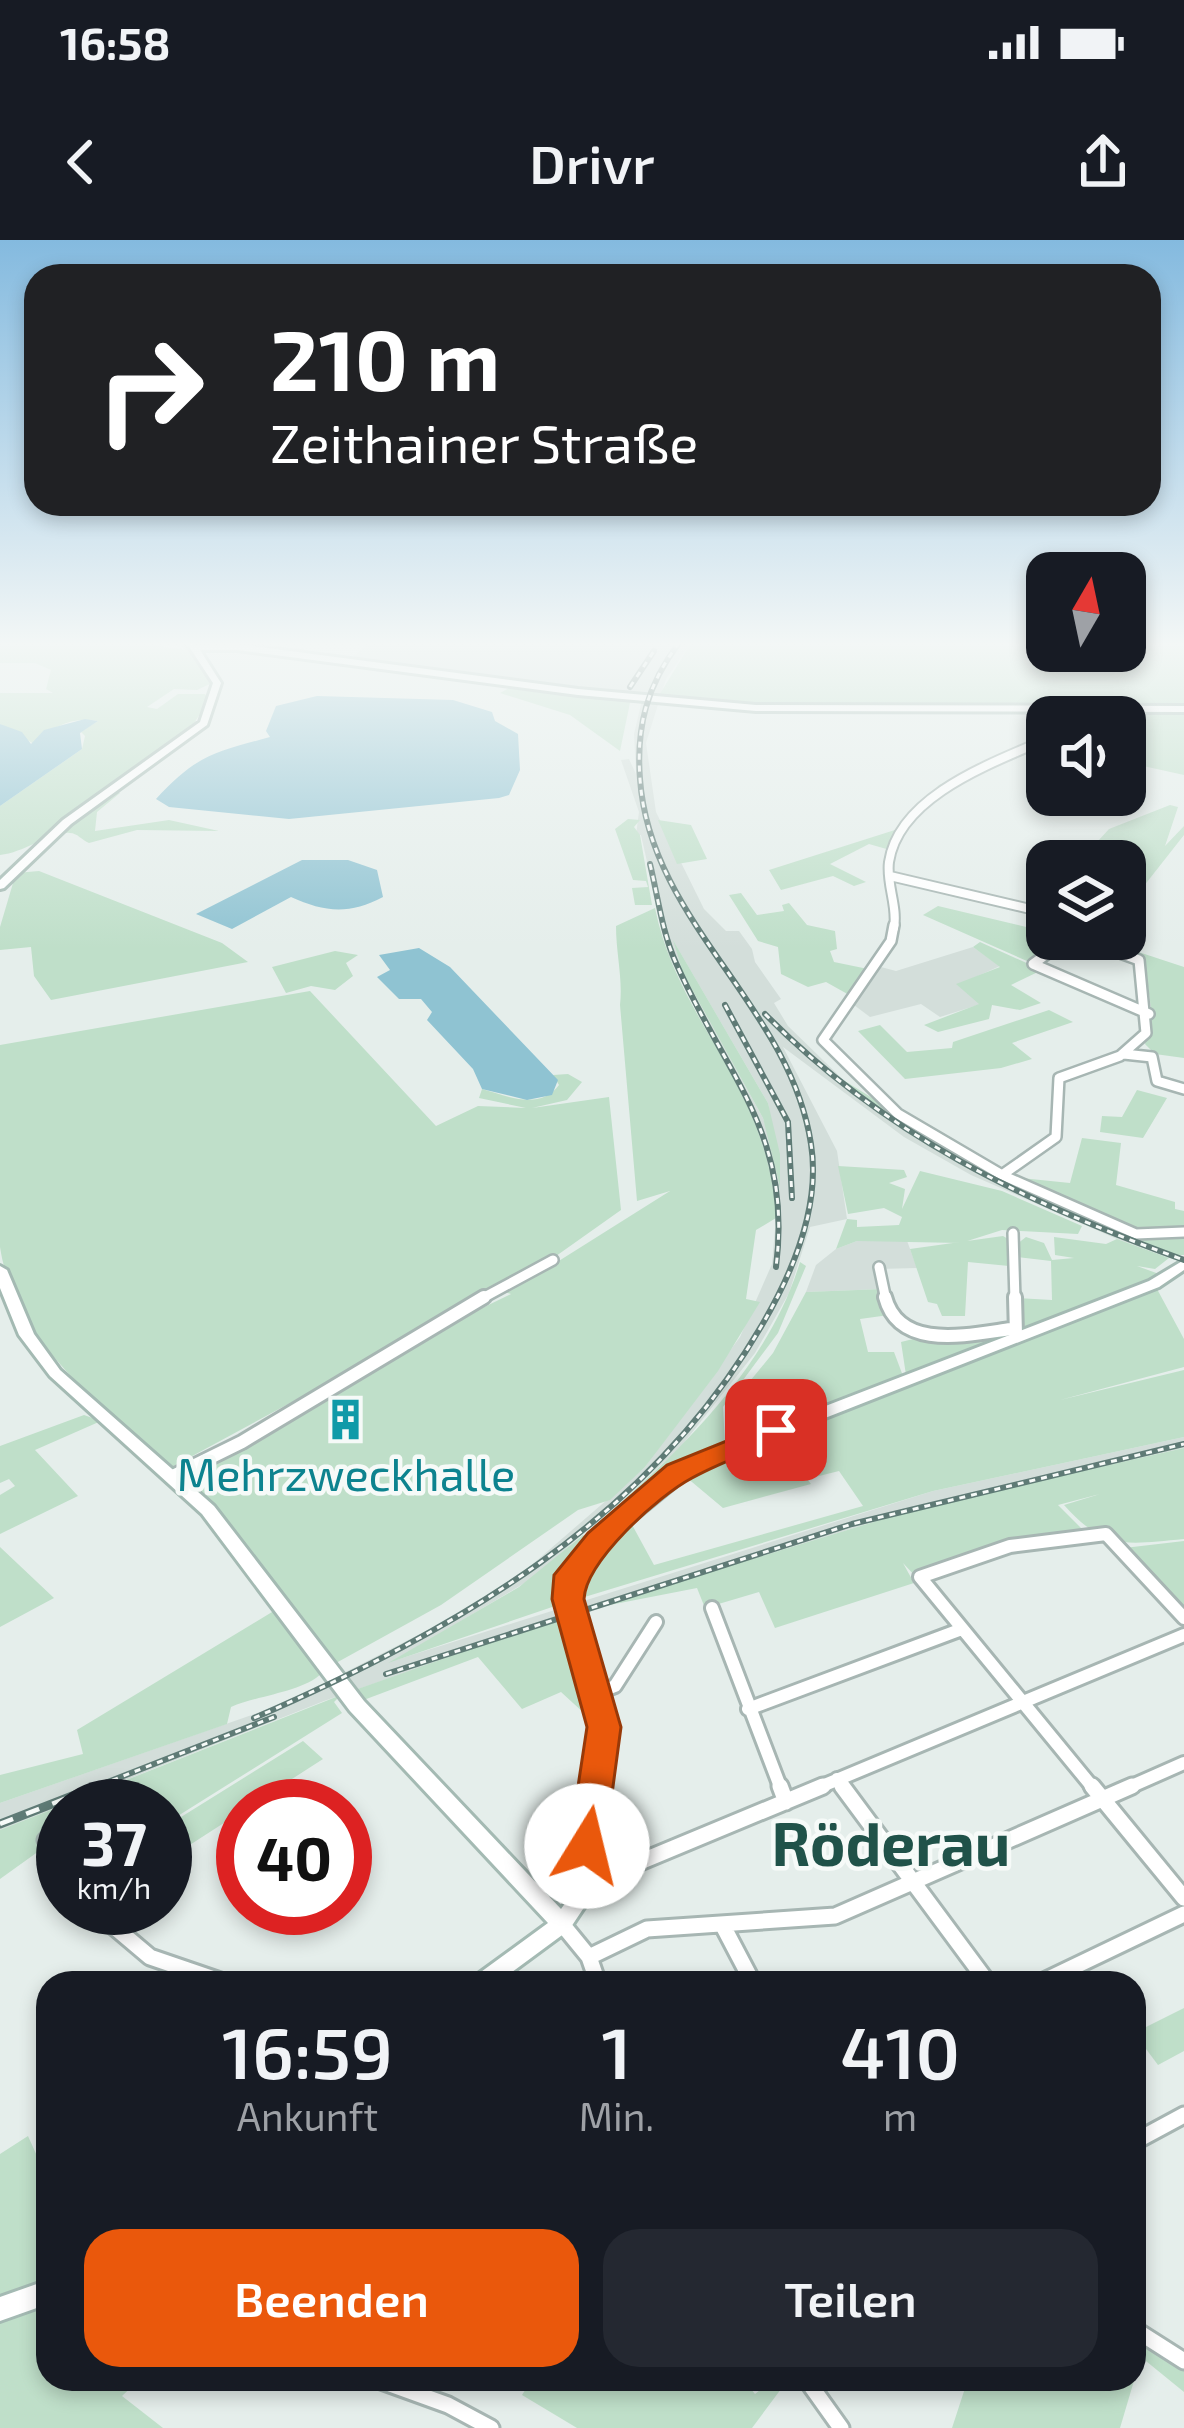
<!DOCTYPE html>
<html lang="de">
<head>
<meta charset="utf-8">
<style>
	:root { --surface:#171b24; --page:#242831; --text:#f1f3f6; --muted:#9ea1a6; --accent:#ea580c }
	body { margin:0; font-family:"Exo 2",sans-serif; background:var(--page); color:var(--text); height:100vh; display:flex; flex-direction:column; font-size:45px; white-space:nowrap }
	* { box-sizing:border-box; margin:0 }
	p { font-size:39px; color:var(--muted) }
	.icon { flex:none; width:66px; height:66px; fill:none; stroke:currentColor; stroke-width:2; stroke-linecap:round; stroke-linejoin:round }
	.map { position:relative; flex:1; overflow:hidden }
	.drawer { position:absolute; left:36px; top:1731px; width:1110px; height:420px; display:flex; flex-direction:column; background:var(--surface); border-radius:36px; box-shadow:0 6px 18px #0003 }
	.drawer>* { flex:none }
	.guide { position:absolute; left:24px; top:24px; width:1137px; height:252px; border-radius:36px; box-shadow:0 6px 18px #0003; background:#202124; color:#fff; overflow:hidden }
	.needle { width:78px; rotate:9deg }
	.controls { position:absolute; left:1026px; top:312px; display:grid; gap:24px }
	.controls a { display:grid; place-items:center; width:120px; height:120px; border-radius:24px; background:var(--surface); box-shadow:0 6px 18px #0003; font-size:60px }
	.speed { position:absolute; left:36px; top:1539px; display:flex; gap:24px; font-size:60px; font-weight:700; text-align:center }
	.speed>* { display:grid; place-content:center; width:156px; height:156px; border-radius:50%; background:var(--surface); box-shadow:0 6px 18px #0003; line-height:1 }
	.speed small { font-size:30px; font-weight:400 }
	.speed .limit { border:18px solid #d22; background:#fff; color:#111 }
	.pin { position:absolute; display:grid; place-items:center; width:102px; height:102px; color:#fff; margin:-51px; border-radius:24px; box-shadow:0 6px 18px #0006 }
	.me { position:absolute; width:132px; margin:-66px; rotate:9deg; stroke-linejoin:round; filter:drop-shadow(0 0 9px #0008) }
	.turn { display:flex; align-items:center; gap:42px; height:252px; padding:0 48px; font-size:54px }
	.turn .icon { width:156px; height:156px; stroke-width:2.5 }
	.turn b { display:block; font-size:84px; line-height:102px }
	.eta { display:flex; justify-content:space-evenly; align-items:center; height:204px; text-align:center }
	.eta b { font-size:72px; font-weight:600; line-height:84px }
	.cta { display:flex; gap:24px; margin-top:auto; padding:24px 48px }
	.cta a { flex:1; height:138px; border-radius:36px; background:var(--accent); color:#fff; font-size:48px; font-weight:600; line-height:138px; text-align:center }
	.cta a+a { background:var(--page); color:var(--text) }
	.status { display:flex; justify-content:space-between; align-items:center; height:84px; padding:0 60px; background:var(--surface); direction:ltr }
	.status svg { height:33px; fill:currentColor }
	header { display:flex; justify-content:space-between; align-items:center; height:156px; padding:0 48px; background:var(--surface); font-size:54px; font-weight:600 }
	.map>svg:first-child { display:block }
	.built { fill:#d3deda; fill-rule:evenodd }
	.green { fill:#bfdfc9 }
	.water { fill:#8fc3d2 }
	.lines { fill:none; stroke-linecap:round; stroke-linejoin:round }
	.street-far3-casing { stroke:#a7b6b3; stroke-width:12 }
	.street-far2-casing { stroke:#a7b6b3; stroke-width:14 }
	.street-far1-casing { stroke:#a7b6b3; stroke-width:18 }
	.street-casing { stroke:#a7b6b3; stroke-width:21 }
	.secondary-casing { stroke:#a4bab3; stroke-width:6 }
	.street-far3 { stroke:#fff; stroke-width:8 }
	.street-far2 { stroke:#fff; stroke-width:9 }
	.street-far1 { stroke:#fff; stroke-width:12 }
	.street { stroke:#fff; stroke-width:15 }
	.secondary { fill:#fff; fill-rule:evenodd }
	.rail-far1-casing { stroke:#5f7b76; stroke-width:6 }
	.rail-casing { stroke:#5f7b76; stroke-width:9 }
	.rail-far1 { stroke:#f6faf8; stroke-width:3; stroke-dasharray:6; stroke-linecap:butt }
	.rail { stroke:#f6faf8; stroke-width:4.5; stroke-dasharray:14; stroke-linecap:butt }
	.route { fill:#ea580c; stroke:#983908; stroke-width:3 }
	.labels { text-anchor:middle; stroke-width:9; stroke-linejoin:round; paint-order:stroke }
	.culture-label { font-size:45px; fill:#0d838f; stroke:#f6faf8 }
	.near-quarter-label { font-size:60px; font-weight:bold; fill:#205249; stroke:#f6faf8 }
</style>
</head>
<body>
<div class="status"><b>16:58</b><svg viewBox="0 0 49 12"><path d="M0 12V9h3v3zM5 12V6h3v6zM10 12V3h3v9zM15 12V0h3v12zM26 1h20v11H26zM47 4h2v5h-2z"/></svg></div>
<header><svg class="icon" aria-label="back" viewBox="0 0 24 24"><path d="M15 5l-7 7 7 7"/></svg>Drivr<svg class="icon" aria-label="share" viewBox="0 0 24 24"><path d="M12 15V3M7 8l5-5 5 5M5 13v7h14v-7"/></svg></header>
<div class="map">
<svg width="1184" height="2188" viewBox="0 0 1184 2188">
	<rect width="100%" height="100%" fill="#e5eeeb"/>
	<path class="built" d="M369,403H691L666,439L646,503L656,572L704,669L726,691H739L752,709L755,722L781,759L774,763L788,786L863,859L1006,947L1184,1018V1023L1117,999L971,935L904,897L783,807L837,911L847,979L810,987L789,1053L755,1113L679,1209L533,1338L396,1420L933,1251L1184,1197V1208L923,1267L584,1370L324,1461L0,1590V1563L283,1464L473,1367L527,1329L645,1227L740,1097L772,1024L776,978L767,907L754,870L668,715L641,595H636L639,572L621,520L629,519L636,534L634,494L643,456L350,419ZM674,702L768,863L780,935L763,878L683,733Z
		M973,707L1000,726L958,745L981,764L940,777L921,764L870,777L854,765L877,726L896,731Z
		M906,998L917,1028L878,1029L883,1049L806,1052L816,1025L836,1009L857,1001Z"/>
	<path class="green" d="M0,403H139L186,410L179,403H186L212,443L197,450L174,449L147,467L157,469L178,454H205L209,460L189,491L110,547L120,553L97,572L95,591L169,580L219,591L137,590L89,603C82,600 77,593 70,593C52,591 24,613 0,615V566L82,509L85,496L81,492L98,481C72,476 51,488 34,504L0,484V453H53L46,449L51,430L35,423H0Z
		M691,403H1047V411H1125V403H1184V468H778L658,457Z
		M513,446L631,458L620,511L570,475L500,453Z
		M1184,470V535L1125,522V477H1101Z
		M1047,496L939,547L890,610L869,604L830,624L866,642L854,646L833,636L781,650L769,630L898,589L939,545Z
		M1170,565L1178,567L1165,606L1184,586V595L1125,670V621H1095L1087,613L1109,589Z
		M628,579L640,580L634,587L640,595L652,665H635L632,648L648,647L646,641L633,640L615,589Z
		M658,580L691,585L707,619L677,624Z
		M39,631L222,703L248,722L51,760L34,736L31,707L0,710V687L16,633Z
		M741,653L757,675L784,671L782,665L789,663L807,685L835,691L837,709L830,711L834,722L868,729L851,756L826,742L808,747L781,734L778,707L758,701L729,655Z
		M938,666L1047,692L1050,707L1027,721L923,675Z
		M655,668C678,783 769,846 776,978L756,990L746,1059L760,1062L718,1131L645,1227L610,1260L578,1270L441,1365L336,1423L228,1282L186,1240L404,1106L511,1054L499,1050L172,1227C104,1169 14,1101 0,1007C0,949 0,866 0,805L310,751L436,886L478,866L526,868L479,858L482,849C507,856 540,871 559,845L553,835L568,834L582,842L567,860L532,868L609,857L621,970L549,1021L554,1024L670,951L637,961L620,765C623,738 616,714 616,686Z
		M673,700L768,863L780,914V947L763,878L683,733Z
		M1102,700L1184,727V818L1155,814L1145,804L1152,776L1145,724Z
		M980,702L1042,730L1011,745L1041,763L1020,770L992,765L989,779L938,792L924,785L979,764L956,744L1000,727L973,707Z
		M335,711L358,715L346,723L353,736L335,750L311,746L286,753L272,727Z
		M1049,770L1073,782L1012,803L1032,819L1001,828L905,839L858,791L880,785L907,812L952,808L953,802Z
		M840,838L995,934L1075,973L1137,998L1184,994V1015C1165,1016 1135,1001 1115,993C1015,954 920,910 840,838Z
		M1137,850L1167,858L1143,898L1100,892L1102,876L1122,877Z
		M1082,898L1121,903L1116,945L1175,962V969L1184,971V989L1131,990L1010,937L1070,943Z
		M838,926L904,930L907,937L889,943L905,949L902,969L920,931L1002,951L1082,986L1078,994L1002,990L961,1003L857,1001L836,1009L847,979L857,980V987L899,985L902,977L884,968L848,974Z
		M1003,996L1010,1000L1009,1026L968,1022L965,1076H942L937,1064L928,1062L910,1009Z
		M1026,997L1044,1003L1052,1020L1074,1018L1055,1015L1054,997L1106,1004L1117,999L1169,1018L1155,1029L1137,1026L1159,1034L1146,1043L1017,1090V1058L1052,1060L1051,1021L1017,1017V1004Z
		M800,1022L806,1026L778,1093L723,1167L725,1203L671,1231L598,1295L587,1292C671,1220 767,1132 800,1022Z
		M883,1049L889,1075L860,1079L868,1112H894L903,1136L782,1182L730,1180L732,1163L773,1113L806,1052Z
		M1157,1049L1184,1099V1127L1060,1160L1184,1130V1197L933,1251L578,1359C567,1328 609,1300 630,1281L654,1325L863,1266L839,1231L807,1239L811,1244L723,1268L686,1237L697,1227Z
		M1005,1094L1004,1098L906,1135L901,1102L929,1095Z
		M84,1175L101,1181L35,1210L78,1256L0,1294V1255L15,1246L9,1239L0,1243V1206Z
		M1184,1208V1299C1127,1304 1105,1311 1064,1265L1100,1254L1058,1265L1085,1292L915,1336L903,1323L914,1343L775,1388L759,1352L705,1368L697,1348L584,1370L923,1267Z
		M583,1295L590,1300L557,1344L561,1364L388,1423L519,1347Z
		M1184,1301V1374L1124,1308Z
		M0,1307L54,1358L0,1387Z
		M277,1369L322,1433C303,1452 259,1455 231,1467L227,1484L0,1563V1535L83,1514L77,1490Z
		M562,1377L575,1402L597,1485L561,1452L522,1469L478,1417L361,1461L352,1451Z
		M341,1455L334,1462L342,1473L165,1584V1566H91L86,1561L48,1575L57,1592L53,1601L0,1639V1590Z
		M303,1501L323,1519L168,1619L165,1615V1587Z
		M1184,1768V1811L1158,1825L1134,1793Z
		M28,1896L37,1916L48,1925V2040L0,2057V1914Z
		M48,2059V2139H140L122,2156L163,2188H0V2077Z
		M1134,2097L1184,2129V2152L1141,2117L1120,2188H952L968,2139H1134Z
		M532,2139H743L755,2154L774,2139L787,2141L752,2188H577L522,2155Z"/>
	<path class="water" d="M317,456L453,460L492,472L495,481L518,494L520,530L509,555L499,558L289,579L169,567L156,559C197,514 216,512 270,497L266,491L276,466Z
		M85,479L98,481L80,493L82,509L0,566V484L22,492L31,504L44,490Z
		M302,620H348L377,630L383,657C349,675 324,672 291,657L232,689L196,674Z
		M419,708L450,727L558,840L552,855L527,860L482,849L473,829L427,780L432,772L421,759H399L377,737L390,730L379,715Z"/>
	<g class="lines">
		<defs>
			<path id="street-far3" d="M890,636L1047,673
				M894,688C898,666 886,644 889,622C899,555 995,522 1047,499"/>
			<path id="street-far2" d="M894,685L891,701L823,800L898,874L1002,935L1136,994L1184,992
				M1057,699L1055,708L1033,724L1149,774
				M1124,814L1152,817L1157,841L1184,849
				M1002,935L1056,897L1059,838L1120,816L1146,793L1139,720L1081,699
				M1013,993L1015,1060
				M879,1027L886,1060
				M479,1060L553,1020"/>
			<path id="street-far1" d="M885,1057C899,1111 967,1095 1011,1089
				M1015,1057L1016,1094
				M171,1237L242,1202L484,1057
				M712,1368L781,1549
				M597,1453L615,1446L656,1382
				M748,1469L962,1389
				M837,1539L844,1549
				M815,1549L1184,1395
				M1094,1549L920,1337L1010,1306L1106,1294L1184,1378
				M1125,1549L1184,1523"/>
			<path id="street" d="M780,1546L786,1562
				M842,1546L988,1743
				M1092,1546L1184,1658
				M46,1600L54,1597L63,1614
				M585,1635L611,1634L823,1546
				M92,1668L150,1717L226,1743
				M562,1684L589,1717L598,1743
				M722,1684L753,1743
				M589,1717L647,1689L835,1676L1132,1546
				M1040,1743L1184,1674
				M1134,1902L1184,1875
				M1134,2089L1184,2121
				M376,2139L448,2165L491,2188
				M806,2139L841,2188"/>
			<path id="secondary" d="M191,403L197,405L237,404L578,449L756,465L1184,466V472L756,471L578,455L237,410H200L221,443L207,485L71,584L4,648L0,649V640L63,580L200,482L213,443L188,405Z
				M1184,1020V1030L1159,1047L698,1228L604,1305L582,1329L576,1348L613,1487L591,1657L569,1690L497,1743H470L474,1737L548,1683L350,1471L202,1274L50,1136L19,1095L0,1048V1026L7,1030L34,1094L60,1130L214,1266L364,1461L561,1669L571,1655L595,1487L558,1348L568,1323L592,1297L686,1220L1149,1041Z
				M48,2040V2064L0,2081V2057Z"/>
		</defs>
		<use href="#street-far3" class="street-far3-casing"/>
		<use href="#street-far2" class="street-far2-casing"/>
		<use href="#street-far1" class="street-far1-casing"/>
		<use href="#street" class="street-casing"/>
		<use href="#secondary" class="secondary-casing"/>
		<use href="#street-far3" class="street-far3"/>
		<use href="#street-far2" class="street-far2"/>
		<use href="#street-far1" class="street-far1"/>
		<use href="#street" class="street"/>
		<use href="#secondary" class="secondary"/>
		<defs>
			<path id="rail-far1" d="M630,447L654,411
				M650,624C658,657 662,692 676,723C726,836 793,894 776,1027
				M725,765L788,882L792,958
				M765,774C884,895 1026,963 1184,1020
				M386,1434L852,1284L1184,1204
				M254,1478C456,1390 648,1281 762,1085C793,1032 821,967 811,904C790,765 650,682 640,539C636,487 647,445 679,403
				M90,1549L274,1477"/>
			<path id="rail" d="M0,1584L98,1546"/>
		</defs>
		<use href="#rail-far1" class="rail-far1-casing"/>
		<use href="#rail" class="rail-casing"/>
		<use href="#rail-far1" class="rail-far1"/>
		<use href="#rail" class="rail"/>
	</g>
	<linearGradient id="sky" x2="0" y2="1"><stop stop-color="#84badf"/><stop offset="0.57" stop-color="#f3f7f6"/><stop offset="1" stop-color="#f3f7f6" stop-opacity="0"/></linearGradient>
	<rect width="1184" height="709" fill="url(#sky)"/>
	<path class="route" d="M776,1181L786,1183L790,1190L786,1197C755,1210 721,1222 692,1238C658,1256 586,1321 584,1359L621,1487L605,1606L600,1616L587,1621L574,1616L569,1606L587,1487L552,1359L554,1335L588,1293L667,1225Z"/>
	<defs>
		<symbol id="building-bare" viewBox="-9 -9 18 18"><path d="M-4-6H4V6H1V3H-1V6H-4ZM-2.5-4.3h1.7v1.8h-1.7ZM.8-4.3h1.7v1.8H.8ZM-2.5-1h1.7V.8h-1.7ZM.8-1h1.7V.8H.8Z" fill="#0f9aa8" stroke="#f6faf8" stroke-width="2.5" paint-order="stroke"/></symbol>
	</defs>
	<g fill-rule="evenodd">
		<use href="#building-bare" x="316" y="1150" width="59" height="59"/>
	</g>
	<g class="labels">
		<g class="culture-label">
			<text x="346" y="1251">Mehrzweckhalle</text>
		</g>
		<g class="near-quarter-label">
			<text x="891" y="1626">Röderau</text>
		</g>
	</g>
</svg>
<div class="controls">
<a><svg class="needle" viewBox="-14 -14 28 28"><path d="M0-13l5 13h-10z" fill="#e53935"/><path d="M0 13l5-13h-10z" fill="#9ea1a6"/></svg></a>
<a><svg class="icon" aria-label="sound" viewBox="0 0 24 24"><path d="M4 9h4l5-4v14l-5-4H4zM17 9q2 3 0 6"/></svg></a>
<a><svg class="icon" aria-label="layers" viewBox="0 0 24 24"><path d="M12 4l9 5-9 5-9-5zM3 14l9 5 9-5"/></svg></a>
</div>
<div class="speed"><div>37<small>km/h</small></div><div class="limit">40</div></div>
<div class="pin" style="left:776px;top:1190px;background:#d93025"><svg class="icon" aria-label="arrive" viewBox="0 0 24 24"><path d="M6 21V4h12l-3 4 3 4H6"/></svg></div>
<svg class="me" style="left:587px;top:1606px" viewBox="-20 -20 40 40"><circle r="19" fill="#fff"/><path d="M0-13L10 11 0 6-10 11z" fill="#ea580c"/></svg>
<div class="guide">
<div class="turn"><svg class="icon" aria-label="right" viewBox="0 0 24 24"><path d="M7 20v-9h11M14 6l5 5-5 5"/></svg><div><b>210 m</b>Zeithainer Straße</div></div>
</div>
<section class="drawer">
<div class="eta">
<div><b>16:59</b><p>Ankunft</p></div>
<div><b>1</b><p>Min.</p></div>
<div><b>410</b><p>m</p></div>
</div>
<div class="cta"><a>Beenden</a><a>Teilen</a></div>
</section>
</div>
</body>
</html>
